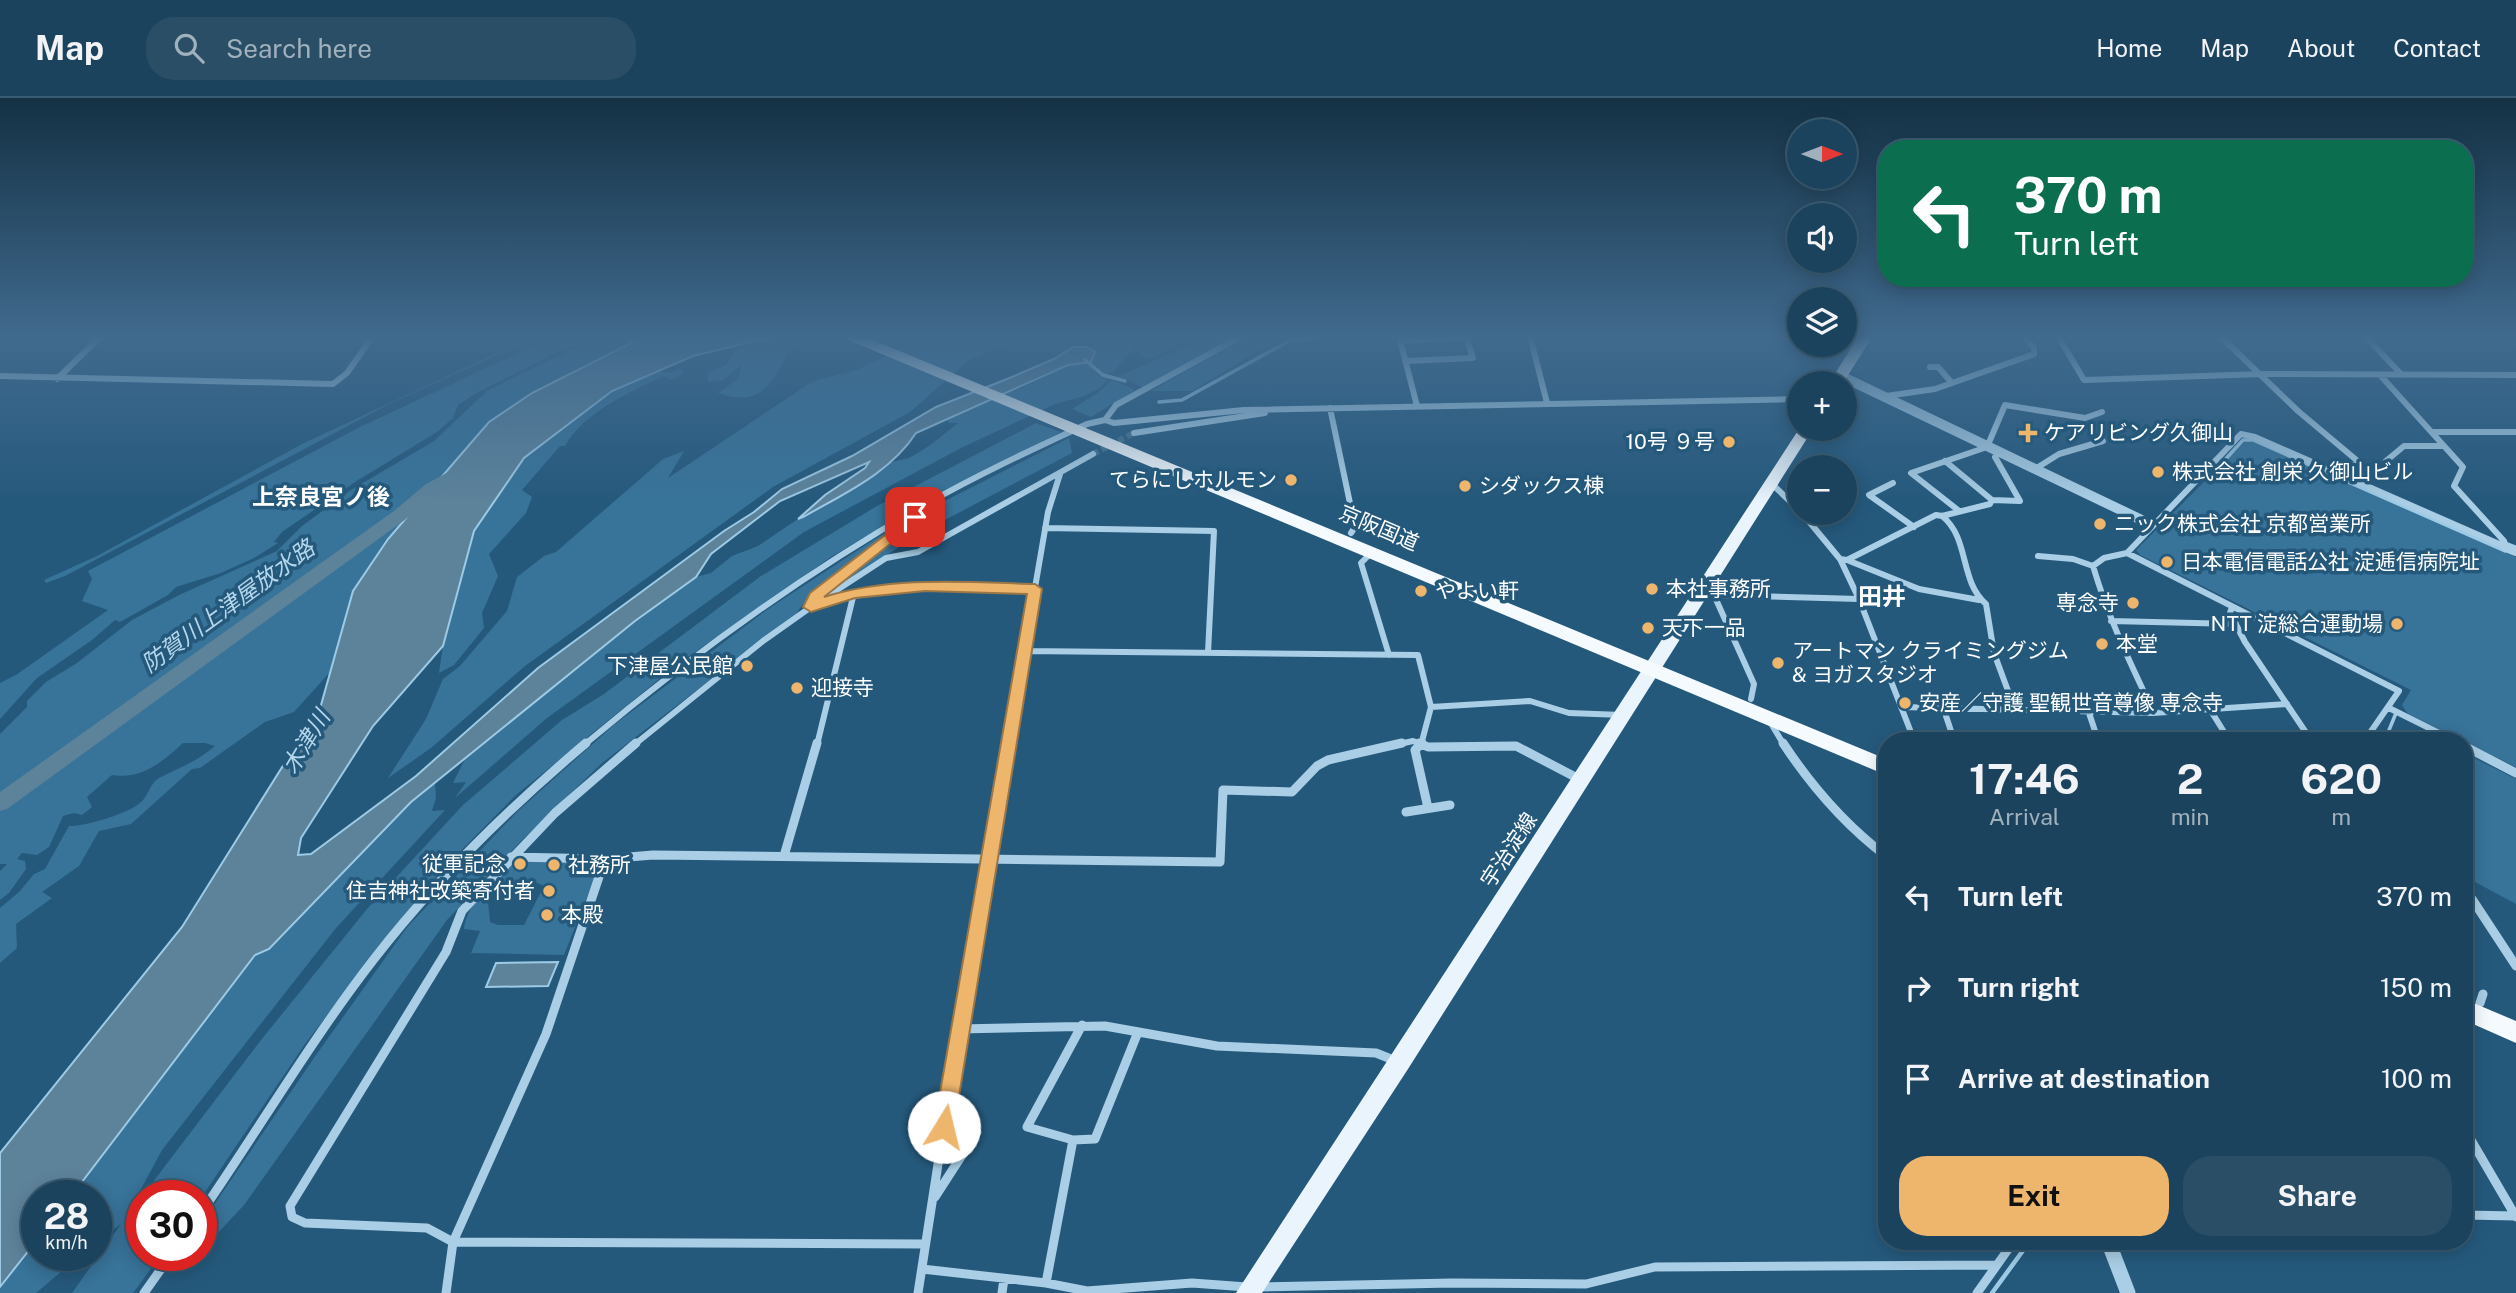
<!DOCTYPE html>
<html lang="en">
<head>
<meta charset="utf-8">
<style>
	:root { --surface:#1c435d; --page:#294e66; --text:#f1f3f6; --muted:#a0b0bc; --line:#3a5c72; --accent:#eeb56d }
	body { margin:0; font-family:"Public Sans","Noto Sans JP",sans-serif; background:var(--page); color:var(--text); height:100vh; display:flex; flex-direction:column; font-size:26px; white-space:nowrap }
	* { box-sizing:border-box; margin:0 }
	p { font-size:23px; color:var(--muted) }
	.icon { flex:none; width:38px; height:38px; fill:none; stroke:currentColor; stroke-width:2; stroke-linecap:round; stroke-linejoin:round }
	.map { position:relative; flex:1; overflow:hidden }
	.side { position:absolute; left:1878px; top:634px; width:595px; height:518px; display:flex; flex-direction:column; background:var(--surface); border-radius:28px; box-shadow:0 4px 18px #0003,0 0 0 2px var(--line) }
	.side>* { flex:none }
	.top-card { position:absolute; left:1878px; top:42px; width:595px; height:147px; border-radius:28px; box-shadow:0 4px 18px #0003,0 0 0 2px var(--line); background:#0b6e4f; color:#fff; overflow:hidden }
	.needle { width:46px; rotate:90deg }
	.tools { position:absolute; left:1787px; top:21px; display:grid; gap:14px }
	.tools a { display:grid; place-items:center; width:70px; height:70px; border-radius:50%; background:var(--surface); box-shadow:0 4px 18px #0003,0 0 0 2px var(--line); font-size:35px }
	.speed { position:absolute; left:21px; top:1082px; display:flex; gap:14px; font-size:35px; font-weight:700; text-align:center }
	.speed>* { display:grid; place-content:center; width:91px; height:91px; border-radius:50%; background:var(--surface); box-shadow:0 4px 18px #0003,0 0 0 2px var(--line); line-height:1 }
	.speed small { font-size:18px; font-weight:400 }
	.speed .limit { border:10px solid #d22; background:#fff; color:#111 }
	.pin { position:absolute; display:grid; place-items:center; width:60px; height:60px; color:#fff; margin:-30px; border-radius:14px; box-shadow:0 4px 10px #0006 }
	.me { position:absolute; width:77px; margin:-38px; rotate:9deg; stroke-linejoin:round; filter:drop-shadow(0 0 5px #0008) }
	.turn { display:flex; align-items:center; gap:24px; height:147px; padding:0 21px; font-size:32px }
	.turn .icon { width:91px; height:91px; stroke-width:2.5 }
	.turn b { display:block; font-size:49px; line-height:60px }
	.eta { display:flex; justify-content:space-evenly; align-items:center; height:119px; text-align:center }
	.eta b { font-size:42px; font-weight:700; line-height:49px }
	.action { display:flex; gap:14px; margin-top:auto; padding:14px 21px }
	.action a { flex:1; height:80px; border-radius:28px; background:var(--accent); color:#111; font-size:28px; font-weight:700; line-height:80px; text-align:center }
	.action a+a { background:var(--page); color:var(--text) }
	ul { padding:0; list-style:none }
	li { display:flex; align-items:center; gap:21px; height:91px; padding:0 21px }
	li div { flex:1 }
	li b { display:block; font-size:26px }
	li em { font-style:normal }
	header { display:flex; align-items:center; gap:42px; box-sizing:border-box; height:98px; padding:0 35px; background:var(--surface); border-bottom:2px solid var(--line) }
	header strong { font-size:33px }
	nav { display:flex; gap:38px; margin-inline-start:auto; font-size:24px }
	.search { width:490px; height:63px; background:var(--page); display:flex; align-items:center; gap:18px; box-sizing:border-box; padding:0 24px; border-radius:28px; color:var(--muted); font-size:26px }
	.map>svg:first-child { display:block }
	.green { fill:#387399 }
	.water { fill:#5d839b; stroke:#9dcae5; stroke-width:2 }
	.lines { fill:none; stroke-linecap:round; stroke-linejoin:round }
	.stream-far1 { stroke:#9dcae5; stroke-width:3.5 }
	.stream { stroke:#9dcae5; stroke-width:4.5 }
	.river { fill:#5d839b; fill-rule:evenodd }
	.minor-tunnel { stroke:#467290; stroke-width:6; stroke-dasharray:6 3.5; stroke-linecap:butt }
	.minor-far1 { stroke:#a9cee5; stroke-width:6 }
	.minor { stroke:#a9cee5; stroke-width:9 }
	.tertiary-far1 { stroke:#a9cee5; stroke-width:10 }
	.tertiary { stroke:#a9cee5; stroke-width:15 }
	.primary { fill:#e9f4fc; fill-rule:evenodd }
	.trunk { fill:#f4fafe; fill-rule:evenodd }
	.route { fill:#eeb56d; stroke:#9b7647; stroke-width:2 }
	.poi-dot { fill:#eeb56d; stroke:#25597c; stroke-width:2.5 }
	.labels { text-anchor:middle; stroke-width:7; stroke-linejoin:round; paint-order:stroke }
	.poi-label { font-size:21px; fill:#fff; stroke:#25597c; text-anchor:start }
	.street-label { font-size:21px; fill:#fff; stroke:#25597c }
	.neighbourhood-label { font-size:23px; font-weight:bold; fill:#fff; stroke:#25597c }
	.water-label { font-size:23px; font-style:italic; fill:#b4d7ed; stroke:#25597c }
	.quarter-label { font-size:24px; font-weight:bold; fill:#fff; stroke:#25597c }
</style>
</head>
<body>
<header>
<strong>Map</strong>
<div class="search"><svg class="icon" aria-label="search" viewBox="0 0 24 24"><circle cx="10" cy="10" r="6"/><path d="M15 15l6 6"/></svg>Search here</div>
<nav><a>Home</a><a>Map</a><a>About</a><a>Contact</a></nav>
</header>
<div class="map">
<svg width="2516" height="1195" viewBox="0 0 2516 1195">
	<rect width="100%" height="100%" fill="#25597c"/>
	<path class="green" d="M533,238H540L391,305L65,478L46,485L44,482L97,458L304,345Z
		M554,238H583L571,244L574,246L478,294L458,307L453,320L437,334L355,384L282,434L274,444L278,445L254,460L221,475L176,489L168,497L120,524L115,522L92,542L37,580L0,621V585L16,577L108,512L82,503L92,481L88,473L360,329Z
		M598,238H645L532,295L489,324L388,441L353,493L331,573L294,614L265,624L200,670L192,671L131,726L99,733L79,768L42,794L52,800L16,826L17,850L0,865V810L19,794L34,776L45,771L69,728C84,729 129,715 140,705C148,699 150,685 159,680C179,670 198,663 215,648L205,645H183C162,664 142,682 112,677L87,699L92,709L82,717L74,715L63,718L49,749L37,757L22,755L17,761L25,763L26,771L9,795L0,802V773L7,766H0V636L27,609V603L46,584L77,565L132,522L179,497L277,453L302,428L351,392L434,343L487,293Z
		M777,238H801C775,264 774,315 718,295L739,280L741,267L723,282L709,284L707,275L726,267L732,256L749,244Z
		M926,238H1025L969,262L910,314L773,389L525,568L431,650L388,680L426,621L443,581L460,568L507,513L517,479L544,458L556,454L663,361L684,353L668,380L813,283L857,272Z
		M1106,238H1145L1113,274L1101,278L1109,281L1100,290L1084,298L1055,306L961,350L804,434L547,620L455,700L466,684L453,685L465,661L635,523L696,479L711,475L732,458L758,448L798,421L878,375L891,364L909,360L929,348L958,325H949L947,321L1032,285L1068,267L1086,265L1095,254L1087,249L1100,247Z
		M1153,238H1189L1152,261L1140,258Z
		M1210,238H1235L1142,289L1119,278Z
		M1249,238H1282L1192,293H1151Z
		M679,270L684,275L671,282L664,278C630,294 584,314 565,348H560L522,392L532,399L526,415L489,456L498,478L482,515L484,530L454,567L439,575L443,548L474,433L524,360L612,293L662,271L663,275L674,274Z
		M1112,282L1135,292L1091,319L1072,311L1099,294Z
		M1036,325L1061,334L914,410L831,459L678,566L516,697L443,771L401,821L305,946L201,1100V1097H143L261,942L367,811L463,707L562,622L604,596L761,478L877,408Z
		M1069,340L1072,355L926,432L822,498L925,413Z
		M2244,344H2254L2516,459V669L2408,616L2402,607L2411,592L2140,457L2136,452Z
		M901,424L808,499L796,516L602,665L521,743L447,822L244,1107L201,1153V1126L316,957L408,828L518,713L615,626L768,511Z
		M2464,655L2516,681V806L2464,778Z
		M435,685L436,700L432,713L445,712L336,830L162,1052L141,1091L138,1101L142,1099V1157H161L133,1195H72L121,1126L96,1145V1097H72L255,857L269,851L411,704Z
		M520,760L601,764L564,857L471,855L480,833L464,831C466,811 480,799 493,785L498,789L488,804L490,824L498,827H524L544,788L535,784L522,792L506,789L496,781Z
		M37,1142V1157H81L36,1195H0V1189Z"/>
	<path class="water" d="M645,238H777L693,258L612,293L524,360L474,433L443,548L373,628L301,740L298,757L311,756L416,678L538,570L724,433L754,414L782,391L852,358L936,309L1007,281L1054,261L1073,249H1087L1095,254L1091,264L1068,267L916,335C890,375 845,395 805,418L798,421L825,397L865,370L869,364L780,403L711,456L696,479L635,523L411,704L269,851L255,857L72,1097H37V1142L0,1189V1055L182,829L321,607L353,493L388,441L489,324L532,295Z
		M558,864L548,888L486,889L496,865Z"/>
	<g class="lines">
		<path class="stream-far1" d="M1293,242L1332,238
			M1085,262L1103,277L1125,283
			M1159,304L1182,302L1298,238
			M2222,365L2243,342H2253L2505,453
			M2385,642L2396,615"/>
		<path class="stream" d="M1992,1195L2030,1143"/>
		<path class="river" d="M456,370L462,371L464,375L462,379L438,394L406,421L7,711L0,713V694L394,413L426,386Z"/>
		<path class="minor-tunnel" d="M1093,356L1134,335"/>
		<path class="minor-far1" d="M1399,238L1417,308
			M1530,238L1547,305
			M2058,238L2084,282L2261,276L2516,277
			M2220,238L2298,313L2360,365L2335,374
			M2365,238L2402,277
			M1400,243L1466,239L1473,260L1405,263
			M1930,269H1938L1952,285
			M2380,277L2463,369L2454,388L2504,443L2506,449
			M0,278L333,286L347,275L373,238
			M57,281L101,238
			M1886,298L1935,291L2034,256V250L2024,238
			M1330,310L1355,429L1351,435
			M1105,322L1116,307L1242,238
			M2432,334H2516
			M1134,335L1265,315
			M2386,363L2404,348H2444
			M2035,371L2059,356L2103,343
			M1893,385L1869,397L1914,429
			M1772,386L1799,412
			M1992,402L2020,403L1995,359L2000,354
			M1958,412L1911,375L1987,349L2005,307L2085,320L2102,314
			M1802,415L1840,461L1859,501L1914,642
			M1942,418C1970,440 1959,483 1986,506L1994,555L2014,609
			M1045,430L1214,433L1208,555
			M1372,454L1361,465L1389,557
			M2127,455L2241,336L2255,339L2506,449
			M2038,458L2073,461L2093,468
			M1840,461L1847,462L1936,417L1942,418L1990,406L1992,402L1945,363
			M1847,462L1919,491L1979,502
			M1703,492L1714,497L1859,501
			M1714,497L1754,586L1751,601
			M824,502L903,491H1035
			M811,507L815,498L915,419L918,411
			M2232,509L2230,515L2245,544L2311,642
			M2111,523L2236,526
			M1024,553L1418,557L1431,609
			M1901,609L2153,615L2287,606
			M1943,609L1954,642
			M2389,610L2453,642
			M2088,612L2098,642
			M2211,613L2229,642
			M2154,615C2131,567 2108,519 2093,468L2104,460L2127,455L2399,593L2365,642
			M1769,622L1784,647
			M584,647C689,559 802,477 921,409C975,378 1031,352 1087,326L1105,322L1114,325L1244,312L1799,301
			M634,647L763,543L811,509L886,460L918,454L1093,356
			M817,647L854,495
			M1008,647L1048,414L1060,376
			M1395,647L1413,643L1423,647
			M1421,647L1431,609L1530,603L1569,615L1622,617"/>
		<path class="minor" d="M636,645L555,715L462,813L446,854L290,1108L292,1119L305,1125L427,1130L453,1144L925,1146
			M1419,645L1428,649L1516,648L1581,682
			M1422,645L1415,652L1428,710
			M1783,645C1812,689 1844,726 1886,758
			M2464,648L2516,675
			M1406,714L1450,707
			M784,758L817,645
			M511,759L605,761L653,757L1220,764L1223,692L1292,694L1317,668L1328,662L1402,645
			M2464,801H2472L2516,868
			M2480,905L2483,896
			M959,931L1105,928L1217,948L1376,955L1396,963
			M2464,1030L2516,1119
			M1073,1042L1027,1029L1082,927
			M935,1099L977,1034
			M201,1115C259,1031 311,942 374,861C436,781 509,710 586,645
			M2464,1117L2516,1118
			M922,1171L1046,1185L1087,1193L1192,1185L1247,1189
			M1046,1185L1073,1042L1095,1041L1138,934
			M1259,1189L1452,1185L1586,1186L1655,1169L1997,1167L2014,1143
			M144,1195L171,1157
			M446,1195L453,1144L546,936L605,761
			M918,1195L959,931L1008,645
			M1002,1195L1004,1181
			M1977,1195L1997,1167"/>
		<path class="tertiary-far1" d="M1841,278L2150,426
			M2506,449L2516,453"/>
		<path class="tertiary" d="M2108,1143L2128,1195"/>
		<path class="primary" d="M1859,238H1873L1843,285H1829Z
			M1799,331H1813L1408,971L1262,1195H1236Z"/>
		<path class="trunk" d="M844,238H863L1886,661V677L846,241Z
			M2464,901L2516,923V945L2464,922Z"/>
	</g>
	<linearGradient id="sky" x2="0" y2="1"><stop stop-color="#143144"/><stop offset="0.59" stop-color="#406a8e"/><stop offset="1" stop-color="#406a8e" stop-opacity="0"/></linearGradient>
	<rect width="2516" height="405" fill="url(#sky)"/>
	<path class="route" d="M915,414L920,416V422L824,499C892,478 964,484 1035,486L1042,491L954,1029L951,1036L944,1039L937,1036L934,1029L1027,496L925,493L855,500L811,514L803,509L810,495Z"/>
	<g class="poi-dot">
		<path d="M2024.5 324.5h7v7h7v7h-7v7h-7v-7h-7v-7h7z"/>
		<circle cx="1729" cy="344" r="7"/>
		<circle cx="2158" cy="374" r="7"/>
		<circle cx="1291" cy="382" r="7"/>
		<circle cx="1465" cy="388" r="7"/>
		<circle cx="2100" cy="426" r="7"/>
		<circle cx="2167" cy="464" r="7"/>
		<circle cx="1652" cy="491" r="7"/>
		<circle cx="1421" cy="493" r="7"/>
		<circle cx="2133" cy="505" r="7"/>
		<circle cx="2397" cy="526" r="7"/>
		<circle cx="1648" cy="530" r="7"/>
		<circle cx="2102" cy="546" r="7"/>
		<circle cx="1778" cy="565" r="7"/>
		<circle cx="747" cy="568" r="7"/>
		<circle cx="797" cy="590" r="7"/>
		<circle cx="1905" cy="605" r="7"/>
		<circle cx="520" cy="766" r="7"/>
		<circle cx="554" cy="767" r="7"/>
		<circle cx="549" cy="793" r="7"/>
		<circle cx="547" cy="817" r="7"/>
	</g>
	<g class="labels">
		<g class="poi-label">
			<text x="2044" y="342">ケアリビング久御山</text>
			<text x="1715" y="351" text-anchor="end">10号 ９号</text>
			<text x="2172" y="381">株式会社 創栄 久御山ビル</text>
			<text x="1277" y="389" text-anchor="end">てらにしホルモン</text>
			<text x="1479" y="395">シダックス棟</text>
			<text x="2114" y="433">ニック株式会社 京都営業所</text>
			<text x="2181" y="471">日本電信電話公社 淀逓信病院址</text>
			<text x="1666" y="498">本社事務所</text>
			<text x="1435" y="500">やよい軒</text>
			<text x="2119" y="512" text-anchor="end">専念寺</text>
			<text x="2383" y="533" text-anchor="end">NTT 淀総合運動場</text>
			<text x="1662" y="537">天下一品</text>
			<text x="2116" y="553">本堂</text>
			<text x="1792" y="560">アートマン クライミングジム<tspan x="1792" dy="24">&amp; ヨガスタジオ</tspan></text>
			<text x="733" y="575" text-anchor="end">下津屋公民館</text>
			<text x="811" y="597">迎接寺</text>
			<text x="1919" y="612">安産／守護 聖観世音尊像 専念寺</text>
			<text x="506" y="773" text-anchor="end">従軍記念</text>
			<text x="568" y="774">社務所</text>
			<text x="535" y="800" text-anchor="end">住吉神社改築寄付者</text>
			<text x="561" y="824">本殿</text>
		</g>
		<g class="street-label">
			<text transform="translate(1379 430) rotate(23)" y="7">京阪国道</text>
			<text transform="translate(1509 752) rotate(-57)" y="7">宇治淀線</text>
		</g>
		<g class="neighbourhood-label">
			<text x="321" y="407">上奈良宮ノ後</text>
		</g>
		<g class="water-label">
			<text transform="translate(228 508) rotate(-36)" y="8">防賀川上津屋放水路</text>
			<text transform="translate(306 644) rotate(-59)" y="8">木津川</text>
		</g>
		<g class="quarter-label">
			<text x="1882" y="507">田井</text>
		</g>
	</g>
</svg>
<div class="tools">
<a><svg class="needle" viewBox="-14 -14 28 28"><path d="M0-13l5 13h-10z" fill="#e53935"/><path d="M0 13l5-13h-10z" fill="#a0b0bc"/></svg></a>
<a><svg class="icon" aria-label="sound" viewBox="0 0 24 24"><path d="M4 9h4l5-4v14l-5-4H4zM17 9q2 3 0 6"/></svg></a>
<a><svg class="icon" aria-label="layers" viewBox="0 0 24 24"><path d="M12 4l9 5-9 5-9-5zM3 14l9 5 9-5"/></svg></a>
<a>+</a>
<a>−</a>
</div>
<div class="speed"><div>28<small>km/h</small></div><div class="limit">30</div></div>
<div class="pin" style="left:915px;top:419px;background:#d93025"><svg class="icon" aria-label="arrive" viewBox="0 0 24 24"><path d="M6 21V4h12l-3 4 3 4H6"/></svg></div>
<svg class="me" style="left:944px;top:1029px" viewBox="-20 -20 40 40"><circle r="19" fill="#fff"/><path d="M0-13L10 11 0 6-10 11z" fill="#eeb56d"/></svg>
<div class="top-card">
<div class="turn"><svg class="icon" aria-label="left" viewBox="0 0 24 24"><path d="M17 20v-9H6M10 6l-5 5 5 5"/></svg><div><b>370 m</b>Turn left</div></div>
</div>
<section class="side">
<div class="eta">
<div><b>17:46</b><p>Arrival</p></div>
<div><b>2</b><p>min</p></div>
<div><b>620</b><p>m</p></div>
</div>
<ul>
<li><svg class="icon" aria-label="left" viewBox="0 0 24 24"><path d="M17 20v-9H6M10 6l-5 5 5 5"/></svg><div><b>Turn left</b></div><em>370 m</em></li>
<li><svg class="icon" aria-label="right" viewBox="0 0 24 24"><path d="M7 20v-9h11M14 6l5 5-5 5"/></svg><div><b>Turn right</b></div><em>150 m</em></li>
<li><svg class="icon" aria-label="arrive" viewBox="0 0 24 24"><path d="M6 21V4h12l-3 4 3 4H6"/></svg><div><b>Arrive at destination</b></div><em>100 m</em></li>
</ul>
<div class="action"><a>Exit</a><a>Share</a></div>
</section>
</div>
</body>
</html>
